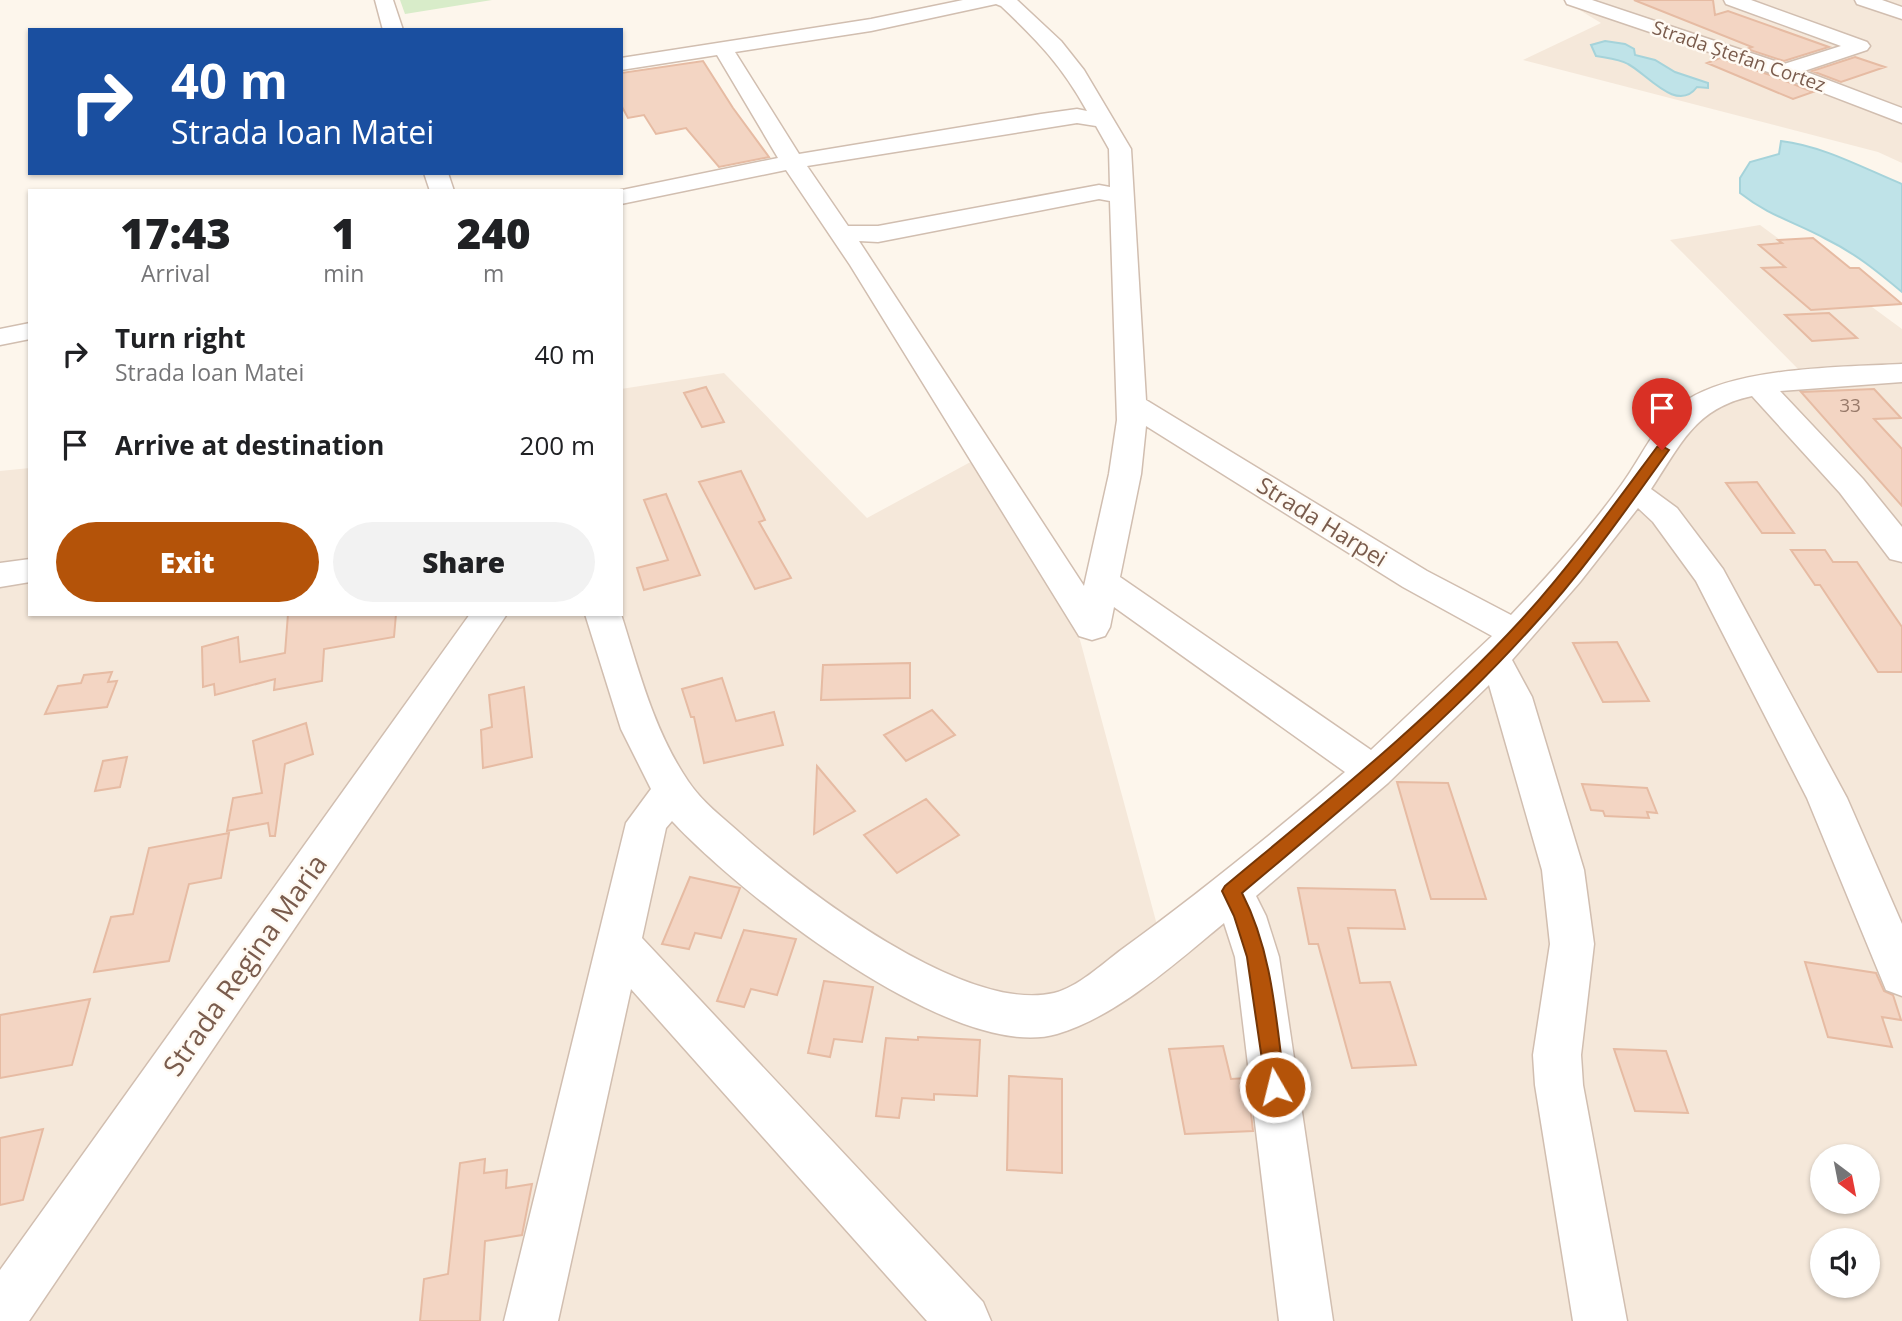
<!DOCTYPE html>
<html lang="en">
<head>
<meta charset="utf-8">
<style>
	:root { --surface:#fff; --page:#f2f2f2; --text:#202124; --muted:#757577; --accent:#b45309 }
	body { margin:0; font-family:"Open Sans",sans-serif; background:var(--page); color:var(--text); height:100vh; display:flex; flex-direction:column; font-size:26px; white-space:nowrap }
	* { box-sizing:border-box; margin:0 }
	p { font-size:23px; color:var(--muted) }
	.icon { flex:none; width:38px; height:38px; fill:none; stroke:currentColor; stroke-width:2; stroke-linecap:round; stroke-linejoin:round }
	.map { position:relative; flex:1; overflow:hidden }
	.panel { position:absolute; left:28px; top:189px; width:595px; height:427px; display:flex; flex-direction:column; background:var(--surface); border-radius:0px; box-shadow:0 2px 5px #0004 }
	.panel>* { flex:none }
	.top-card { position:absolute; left:28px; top:28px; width:595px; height:147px; border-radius:0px; box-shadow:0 2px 5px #0004; background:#1a4fa0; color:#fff; overflow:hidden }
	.needle { width:46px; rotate:148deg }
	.tools { position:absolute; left:1810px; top:1144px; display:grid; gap:14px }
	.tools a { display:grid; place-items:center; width:70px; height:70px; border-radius:50%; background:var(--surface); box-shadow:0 2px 5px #0004; font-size:35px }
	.pin { position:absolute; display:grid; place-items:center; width:60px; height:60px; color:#fff; margin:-72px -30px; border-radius:50% 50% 50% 0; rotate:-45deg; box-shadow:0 0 7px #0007 }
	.pin .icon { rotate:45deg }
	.me { position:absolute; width:77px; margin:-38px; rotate:352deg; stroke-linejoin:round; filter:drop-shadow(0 0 5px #0008) }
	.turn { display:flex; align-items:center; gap:24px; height:147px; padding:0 28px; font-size:32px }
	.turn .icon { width:91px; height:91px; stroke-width:2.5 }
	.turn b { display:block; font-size:49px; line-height:60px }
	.eta { display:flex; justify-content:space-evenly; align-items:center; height:119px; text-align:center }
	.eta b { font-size:42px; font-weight:800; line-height:49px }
	.action { display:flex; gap:14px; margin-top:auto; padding:14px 28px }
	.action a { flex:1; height:80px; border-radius:42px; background:var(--accent); color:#fff; font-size:28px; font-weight:800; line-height:80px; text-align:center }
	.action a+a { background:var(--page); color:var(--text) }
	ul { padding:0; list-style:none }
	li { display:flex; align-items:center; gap:21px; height:91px; padding:0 28px }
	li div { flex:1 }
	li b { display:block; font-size:26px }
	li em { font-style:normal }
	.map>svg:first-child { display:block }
	.residential { fill:#f5e8da; fill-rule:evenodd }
	.green { fill:#d8ecc9 }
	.water { fill:#bfe3e8; stroke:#a5d3da; stroke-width:2 }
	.building { fill:#f3d5c3; stroke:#e6bba3; stroke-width:2 }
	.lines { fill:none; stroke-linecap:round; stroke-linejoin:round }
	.minor-casing { stroke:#d1beb0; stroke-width:3 }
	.minor { fill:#fff; fill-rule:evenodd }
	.route { fill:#b45309; stroke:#753606; stroke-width:2 }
	.labels { text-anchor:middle; stroke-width:5; stroke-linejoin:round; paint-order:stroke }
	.far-street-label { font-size:19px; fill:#7a5c4d; stroke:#fffaf3 }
	.number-label { font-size:19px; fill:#987a6a }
	.street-label { font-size:23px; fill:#7a5c4d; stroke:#fffaf3 }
	.near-street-label { font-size:28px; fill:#7a5c4d; stroke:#fffaf3 }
</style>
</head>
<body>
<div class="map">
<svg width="1902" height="1321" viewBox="0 0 1902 1321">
	<rect width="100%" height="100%" fill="#fdf6ec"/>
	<path class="residential" d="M1563,0H1902V163L1878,152L1523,60L1601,23Z
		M1760,225L1902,329V1321H0V471L30,468V614H621V389L724,373L867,518L989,452L1080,640L1160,936L1504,637L1705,393L1799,370L1670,240ZM1822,1157H1867V1202H1822ZM1822,1241H1867V1286H1822Z"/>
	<path class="green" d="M400,0H492L405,14Z"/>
	<path class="water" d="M1605,41L1625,44L1634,49L1635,55L1655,60L1675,72L1708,83V88L1697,87C1677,114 1646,73 1628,64C1619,59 1606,58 1596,56L1591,45Z
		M1781,141C1823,146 1863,168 1902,184V292C1878,272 1855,253 1826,239C1795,222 1769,216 1740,193V178L1750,162L1779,154Z"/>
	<path class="building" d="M1634,0H1713L1715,15L1728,11L1829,47L1784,61L1747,49L1752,47Z
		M1855,57L1885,67L1841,82L1812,71Z
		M1720,58L1776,77L1813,92L1793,99L1707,63Z
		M703,61L733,108L769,157L719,167L686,128L656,134L644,115L628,118L621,105V73Z
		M1813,238L1850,268H1859L1902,304L1811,310L1762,268L1785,267L1759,245L1782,243L1778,240Z
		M1829,313L1857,338L1812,341L1785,315Z
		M706,387L724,422L702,427L684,393Z
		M1874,389L1901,418L1874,419L1902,449V506L1801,392Z
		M741,471L765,520L759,522L791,578L755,589L699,482Z
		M1757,482L1794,533H1762L1726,483Z
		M666,494L700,575L644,590L637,568L668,560L644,500Z
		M1791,550H1825L1833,562H1857L1902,627V672H1878L1820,585H1815Z
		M288,614H396L394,637L324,649L322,681L274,690L275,679L215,695L214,684L203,687L202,647L238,637L240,662L285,653Z
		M1617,642L1649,701L1603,702L1573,643Z
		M910,663V698L821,700L823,665Z
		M112,672L108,682L117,681L107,707L45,714L58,686L81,683L84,675Z
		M722,678L736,721L774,712L783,745L704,763L694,717H691L682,689Z
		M524,687L532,757L483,768L481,730L492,727L489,695Z
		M932,710L955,735L906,761L884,735Z
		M306,723L313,754L285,764L275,836H270L268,823L227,831L233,798L262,793L253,741Z
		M127,757L120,787L95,791L103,761Z
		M817,766L855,811L814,834Z
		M1397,782L1448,783L1486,899H1431Z
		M1582,784L1647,788L1657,813L1647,812L1649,818L1605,816L1603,811L1591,810Z
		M926,799L959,835L897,873L864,835Z
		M229,833L221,878L189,884L169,961L94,972L111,917L133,914L149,848Z
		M690,877L740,888L721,938L695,933L689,949L662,944Z
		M1298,888L1395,890L1405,929L1348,928L1360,983L1390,982L1416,1065L1352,1068L1318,944H1309Z
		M744,930L796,939L777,995L751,989L744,1007L717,1001Z
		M1805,962L1876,973L1884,991L1893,995L1901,1020L1882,1017L1892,1047L1828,1037Z
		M824,981L873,987L862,1042L834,1039L830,1057L808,1053Z
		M90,999L72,1065L0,1078V1015Z
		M918,1037L980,1040L977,1096L934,1094V1100L902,1098L899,1118L876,1116L886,1038L918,1040Z
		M1223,1046L1231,1079L1247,1078L1253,1131L1185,1134L1169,1049Z
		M1614,1049L1666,1051L1688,1113L1635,1111Z
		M1009,1076L1062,1079V1173L1007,1170Z
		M43,1129L23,1200L0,1205V1138Z
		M485,1159L484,1173L507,1170L506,1188L532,1184L522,1235L485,1241L480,1321H420L424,1279L448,1274L460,1163Z"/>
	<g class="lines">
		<defs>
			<path id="minor" d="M375,0H393L403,30H383Z
				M963,0H1017L1061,41L1084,70L1131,149L1146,400L1427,571L1511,615C1550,574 1589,530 1622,484C1642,457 1657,419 1687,400C1739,367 1841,367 1902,364V382L1780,391L1863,479L1902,527V562L1890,559L1840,493L1752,396C1695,408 1681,444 1651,489L1677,508L1723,569L1847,798L1902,924V996L1886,990L1807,798L1696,581L1653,522L1638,508L1580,582L1512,660L1532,697L1584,870L1594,944L1581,1055L1583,1085L1627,1321H1573L1535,1085L1533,1055L1550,944L1542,870L1489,685L1388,783L1256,896L1266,916L1279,957L1333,1321H1279L1235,957L1224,923C1177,962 1116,1017 1057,1034C954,1064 739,893 672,821L666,828L642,938L983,1302L991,1321H927L631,989L558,1321H504L626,823L651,789L621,729L585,614H621C639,671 654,731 688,781C702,802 722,817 740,833C803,890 965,1014 1054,993C1078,987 1101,965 1121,950C1198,894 1272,834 1345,772L1114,607L1110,627L1105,636L1092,640L1079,636L850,265L786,170L621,204V191H617L778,158L717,55L621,70V58L871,19ZM996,4L1001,6C1039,42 1062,66 1087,111L1077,109L1041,114L799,154L735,52L871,31ZM1077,123L1096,126L1109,149L1110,187L1099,185L878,226H848L807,166ZM1099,199L1110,201L1117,420L1109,474L1084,586L859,241L878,242ZM1146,426L1403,587L1492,636L1371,750L1120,577L1141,474Z
				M1565,0H1592L1784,64L1841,46L1726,4L1724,0H1751L1867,42L1870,46L1867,50L1804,71L1902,108V123L1777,75L1567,4Z
				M1855,0H1882L1902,7V19L1857,4Z
				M424,173H448L454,191H430Z
				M30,323V339L0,345V329Z
				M30,559V582L0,587V563Z
				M470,614H507L29,1321H0V1270Z"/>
		</defs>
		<use href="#minor" class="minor-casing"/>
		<use href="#minor" class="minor"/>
	</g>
	<path class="route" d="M1662,446L1669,450C1626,510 1582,573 1532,627C1444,725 1342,809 1242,893C1273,953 1276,1021 1285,1087L1282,1094L1275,1097L1267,1094L1247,957L1234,916L1222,891L1225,886C1327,801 1432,717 1522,619C1571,565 1614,505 1657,447Z"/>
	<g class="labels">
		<g class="far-street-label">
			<text transform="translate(1739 56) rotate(19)" y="7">Strada Ștefan Cortez</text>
		</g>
		<g class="number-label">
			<text x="1850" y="412">33</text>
		</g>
		<g class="street-label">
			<text transform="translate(1322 522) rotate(32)" y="8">Strada Harpei</text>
		</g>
		<g class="near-street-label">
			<text transform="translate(245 965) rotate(-55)" y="10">Strada Regina Maria</text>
		</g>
	</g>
</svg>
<div class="tools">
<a><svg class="needle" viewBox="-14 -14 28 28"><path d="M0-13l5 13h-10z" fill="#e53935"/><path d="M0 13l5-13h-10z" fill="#757577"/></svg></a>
<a><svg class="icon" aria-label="sound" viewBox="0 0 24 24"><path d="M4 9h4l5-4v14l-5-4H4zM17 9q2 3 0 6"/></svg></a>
</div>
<div class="pin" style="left:1662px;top:450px;background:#d93025"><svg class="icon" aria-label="arrive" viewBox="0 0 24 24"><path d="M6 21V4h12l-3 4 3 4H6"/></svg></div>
<svg class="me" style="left:1275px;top:1087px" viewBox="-20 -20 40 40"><circle r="17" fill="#b45309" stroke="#fff" stroke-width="3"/><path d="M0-11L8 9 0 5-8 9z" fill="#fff"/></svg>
<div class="top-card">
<div class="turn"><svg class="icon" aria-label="right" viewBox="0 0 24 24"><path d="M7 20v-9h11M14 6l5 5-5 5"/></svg><div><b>40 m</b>Strada Ioan Matei</div></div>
</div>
<section class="panel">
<div class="eta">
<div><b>17:43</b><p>Arrival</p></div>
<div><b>1</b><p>min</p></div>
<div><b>240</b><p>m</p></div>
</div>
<ul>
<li><svg class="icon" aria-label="right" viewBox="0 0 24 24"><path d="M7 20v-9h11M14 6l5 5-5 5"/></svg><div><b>Turn right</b><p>Strada Ioan Matei</p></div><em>40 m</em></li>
<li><svg class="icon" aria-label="arrive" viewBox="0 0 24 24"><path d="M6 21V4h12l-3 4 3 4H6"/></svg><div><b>Arrive at destination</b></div><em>200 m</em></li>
</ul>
<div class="action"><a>Exit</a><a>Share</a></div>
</section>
</div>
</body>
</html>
